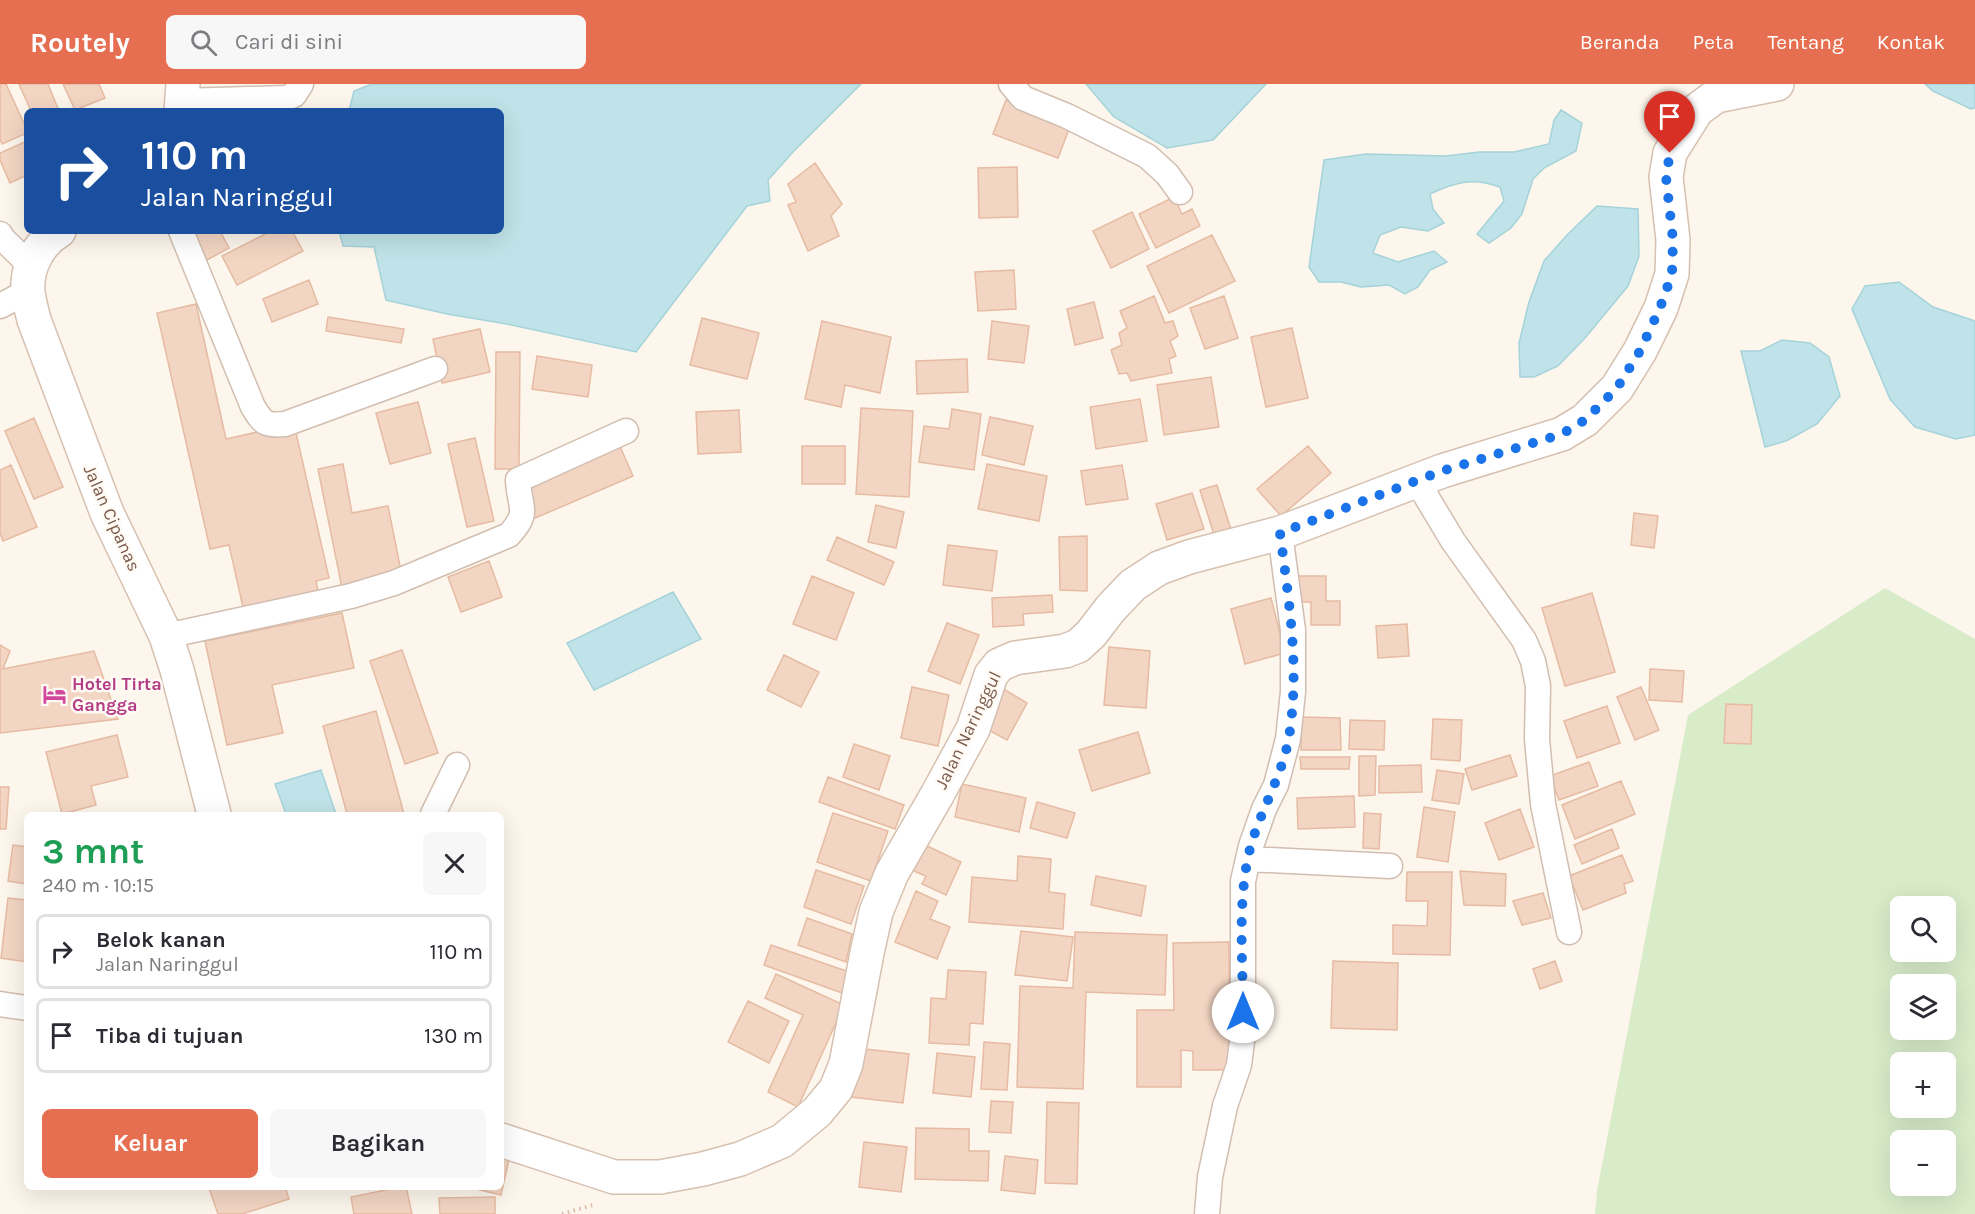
<!DOCTYPE html>
<html lang="id">
<head>
<meta charset="utf-8">
<style>
	:root { --surface:#fff; --page:#f7f7f7; --text:#2b2b33; --muted:#7c7c81; --line:#e1e1e2; --accent:#e76f51 }
	body { margin:0; font-family:Karla,sans-serif; background:var(--page); color:var(--text); height:100vh; display:flex; flex-direction:column; font-size:22px; white-space:nowrap }
	* { box-sizing:border-box; margin:0 }
	p { font-size:20px; color:var(--muted) }
	.icon { flex:none; width:33px; height:33px; fill:none; stroke:currentColor; stroke-width:2; stroke-linecap:round; stroke-linejoin:round }
	.map { position:relative; flex:1; overflow:hidden }
	.drawer { position:absolute; left:24px; top:728px; width:480px; height:378px; display:flex; flex-direction:column; background:var(--surface); border-radius:9px; box-shadow:0 6px 24px #0002 }
	.drawer>* { flex:none }
	.guide { position:absolute; left:24px; top:24px; width:480px; height:126px; border-radius:9px; box-shadow:0 6px 24px #0002; background:#1a4fa0; color:#fff; overflow:hidden }
	.tools { position:absolute; left:1890px; top:812px; display:grid; gap:12px }
	.tools a { display:grid; place-items:center; width:66px; height:66px; border-radius:9px; background:var(--surface); box-shadow:0 6px 24px #0002; font-size:30px }
	.pin { position:absolute; display:grid; place-items:center; width:51px; height:51px; color:#fff; margin:-62px -26px; border-radius:50% 50% 50% 0; rotate:-45deg; box-shadow:0 0 6px #0007 }
	.pin .icon { rotate:45deg }
	.me { position:absolute; width:66px; margin:-33px; rotate:0deg; stroke-linejoin:round; filter:drop-shadow(0 0 4px #0008) }
	.turn { display:flex; align-items:center; gap:21px; height:126px; padding:0 18px; font-size:27px }
	.turn .icon { width:78px; height:78px; stroke-width:2.5 }
	.turn b { display:block; font-size:42px; line-height:51px }
	.round { display:grid; place-items:center; flex:none; width:63px; height:63px; border-radius:9px; background:var(--page) }
	.headline { display:flex; align-items:center; justify-content:space-between; height:102px; padding:0 18px }
	h1 { font-size:36px; font-weight:700; line-height:45px; color:#1e9e55 }
	.primary-button { display:flex; gap:12px; margin-top:auto; padding:12px 18px }
	.primary-button a { flex:1; height:69px; border-radius:9px; background:var(--accent); color:#fff; font-size:24px; font-weight:700; line-height:69px; text-align:center }
	.primary-button a+a { background:var(--page); color:var(--text) }
	ul { padding:0; list-style:none }
	li { display:flex; align-items:center; gap:18px; height:75px; margin:0 12px 9px; padding:0 6px; border:3px solid var(--line); border-radius:9px }
	li div { flex:1 }
	li b { display:block; font-size:22px }
	li em { font-style:normal }
	header { display:flex; align-items:center; gap:36px; box-sizing:border-box; height:84px; padding:0 30px; background:var(--accent); color:#fff }
	header strong { font-size:28px }
	nav { display:flex; gap:33px; margin-inline-start:auto; font-size:21px }
	.search { width:420px; height:54px; background:var(--page); display:flex; align-items:center; gap:15px; box-sizing:border-box; padding:0 21px; border-radius:9px; color:var(--muted); font-size:22px }
	.map>svg:first-child { display:block }
	.green { fill:#d8ecc9; fill-rule:evenodd }
	.water { fill:#bfe3e8; stroke:#a5d3da; stroke-width:1.5 }
	.building { fill:#f3d5c3; stroke:#e6bba3; stroke-width:1.5 }
	.lines { fill:none; stroke-linecap:round; stroke-linejoin:round }
	.street-casing { stroke:#d1beb0; stroke-width:27 }
	.secondary-casing { stroke:#d6c0b0; stroke-width:36 }
	.path { stroke:#d9b8a5; stroke-width:4; stroke-dasharray:1.5 4.5; stroke-linecap:butt }
	.street { stroke:#fff; stroke-width:24 }
	.secondary { stroke:#fff; stroke-width:33 }
	.route { stroke:#1a73e8; stroke-width:10; stroke-dasharray:0 18 }
	.labels { text-anchor:middle; stroke-width:5; stroke-linejoin:round; paint-order:stroke }
	.street-label { font-size:18px; fill:#7a5c4d; stroke:#fffaf3 }
	.hotel-label { font-size:18px; font-weight:bold; fill:#b23c85; stroke:#fffaf3; text-anchor:start }
</style>
</head>
<body>
<header>
<strong>Routely</strong>
<div class="search"><svg class="icon" aria-label="search" viewBox="0 0 24 24"><circle cx="10" cy="10" r="6"/><path d="M15 15l6 6"/></svg>Cari di sini</div>
<nav><a>Beranda</a><a>Peta</a><a>Tentang</a><a>Kontak</a></nav>
</header>
<div class="map">
<svg width="1975" height="1130" viewBox="0 0 1975 1130">
	<rect width="100%" height="100%" fill="#fdf6ec"/>
	<path class="green" d="M1885,504L1975,555V1130H1595L1597,1107L1688,631ZM1900,822H1946V867H1900ZM1900,900H1946V945H1900ZM1900,978H1946V1023H1900ZM1900,1056H1946V1101H1900Z"/>
	<path class="water" d="M372,0H861L793,68L768,96L770,117L747,122L636,268L507,240L447,230L386,216L374,163L343,162L339,147H501V27H349L354,7Z
		M1086,0H1266L1213,56L1167,64L1114,33Z
		M1925,0H1975V24L1971,25L1933,7Z
		M1561,26L1582,39L1576,67L1544,84L1533,95L1522,130L1511,144L1489,159L1477,150L1504,117L1500,103C1472,93 1456,98 1430,110L1433,125L1444,139L1428,147L1401,143L1380,151L1373,169L1398,178L1434,167L1447,178L1430,186L1418,203L1405,210L1389,201L1361,203L1341,198H1319L1309,183L1324,76L1366,70L1446,72L1479,68H1514L1549,60L1554,36Z
		M1597,122L1638,125L1639,172L1628,202L1585,254L1558,282L1534,293H1520L1519,259L1529,218L1544,177L1567,151Z
		M1899,198L1933,223L1975,237V351L1956,355L1915,343L1890,315L1852,225L1865,202Z
		M1782,256L1810,259L1829,273L1840,312L1817,340L1786,357L1765,363L1741,267H1760Z
		M673,508L701,555L594,606L567,559Z
		M321,686L336,730H286L275,700Z"/>
	<path class="building" d="M0,0H6L27,46V49L2,60L0,55Z
		M19,0H48L59,27H31Z
		M63,0H99L105,14L75,26Z
		M1006,16L1071,40L1058,74L993,50Z
		M27,57V91L10,99L0,76V69Z
		M815,79L842,120L831,132L839,152L808,167L788,121L796,118L788,100Z
		M1017,83L1018,133L979,134L978,84Z
		M1174,113L1182,130L1192,125L1200,142L1156,164L1139,130Z
		M1132,128L1149,165L1111,184L1093,147Z
		M191,147H220L229,164L207,176Z
		M271,147H292L303,167L237,201L222,172Z
		M1212,151L1235,197L1169,229L1147,182Z
		M1014,186L1016,225L978,227L975,188Z
		M309,196L318,220L272,238L263,215Z
		M1154,212L1165,239L1173,237L1178,252L1170,257L1176,272L1169,275L1172,289L1131,297L1127,289L1119,290L1111,266L1122,261L1119,249L1127,244L1120,227Z
		M1224,212L1238,254L1205,265L1190,224Z
		M1094,218L1103,254L1075,261L1067,225Z
		M196,220L226,355L294,340L329,494L316,497L320,515L245,532L229,461L210,465L157,229Z
		M328,233L404,245L401,259L326,247Z
		M702,234L759,249L747,295L690,281Z
		M822,237L891,253L880,309L845,301L841,323L805,315Z
		M992,237L1029,242L1024,279L988,275Z
		M1292,244L1308,314L1266,323L1251,253Z
		M480,245L490,288L442,299L433,255Z
		M496,268H520L519,385H495Z
		M537,272L592,281L588,313L532,305Z
		M967,275L968,308L917,310L916,277Z
		M1211,293L1219,343L1164,351L1157,301Z
		M1140,315L1147,357L1096,365L1090,323Z
		M418,318L431,369L390,380L376,329Z
		M861,324L913,327L909,413L856,410Z
		M952,325L981,330L974,386L919,378L924,342L949,345Z
		M739,326L741,368L698,370L696,328Z
		M990,333L1033,342L1024,381L982,371Z
		M34,334L63,403L34,415L5,347Z
		M475,354L494,437L467,443L448,360Z
		M619,360L633,392L533,435L520,404Z
		M802,362H845V400H802Z
		M1308,362L1331,389L1281,432L1257,405Z
		M343,380L352,429L388,422L402,492L342,504L318,385Z
		M987,380L1047,392L1039,437L978,425Z
		M11,381L37,443L3,457L0,449V386Z
		M1122,381L1128,415L1086,421L1081,387Z
		M1217,401L1233,452L1216,457L1200,406Z
		M1192,409L1204,445L1167,456L1156,420Z
		M876,421L904,428L896,464L868,458Z
		M1634,429L1658,432L1654,464L1631,461Z
		M1087,452V507L1060,506L1059,453Z
		M837,453L894,478L884,501L827,476Z
		M948,461L997,467L992,507L943,501Z
		M489,477L502,513L461,528L448,493Z
		M812,492L854,509L836,556L793,540Z
		M1294,492H1326V517H1340V541H1311V518H1295Z
		M1592,509L1615,588L1565,602L1542,524Z
		M1052,511L1053,528L1023,530L1024,541L993,543L992,514Z
		M1271,514L1285,569L1245,580L1231,525Z
		M342,529L354,584L272,601L283,649L227,661L205,557Z
		M947,539L979,551L960,600L928,587Z
		M1407,540L1409,572L1378,574L1376,542Z
		M0,561L10,567L3,585L94,567L118,635L0,649Z
		M1109,563L1150,567L1146,624L1104,621Z
		M402,566L438,669L405,680L370,577Z
		M784,571L819,588L801,623L767,606Z
		M1650,585L1684,587L1682,618L1649,616Z
		M912,603L949,611L938,662L901,654Z
		M1000,603L1027,619L1007,656L979,641Z
		M1641,603L1659,646L1635,656L1617,613Z
		M1726,620L1752,621L1751,660L1724,659Z
		M1607,622L1620,659L1577,674L1564,637Z
		M376,627L404,730H347L323,642Z
		M1301,633L1340,634L1341,666H1301Z
		M1433,635L1462,636L1460,677L1431,675Z
		M1350,636L1385,637L1384,666L1349,665Z
		M1138,648L1150,689L1092,707L1079,666Z
		M117,651L128,693L91,702L96,721L62,730L46,668Z
		M854,660L890,672L879,706L843,693Z
		M1510,671L1517,692L1472,706L1465,685Z
		M1359,672H1376L1375,711L1359,712Z
		M1300,673H1350L1349,685H1301Z
		M1589,678L1598,702L1559,716L1550,692Z
		M1421,681L1422,708L1379,709V682Z
		M1437,686L1464,690L1459,720L1432,716Z
		M828,693L904,721L895,745L819,718Z
		M1621,697L1635,730L1575,755L1562,721Z
		M962,700L1026,714L1019,748L955,733Z
		M0,703H9L6,745H0Z
		M1354,712L1355,743L1298,745L1297,714Z
		M1037,718L1075,729L1067,754L1030,744Z
		M1424,723L1455,728L1448,778L1417,773Z
		M1520,725L1534,763L1499,776L1485,739Z
		M833,729L888,747L871,797L817,778Z
		M1364,729L1381,730L1379,765L1363,764Z
		M1612,745L1619,764L1582,780L1574,761Z
		M921,759L961,778L946,811L922,800L926,792L909,785Z
		M13,761L27,763V800L8,797Z
		M1622,771L1633,797L1624,800L1626,809L1583,826L1569,792Z
		M1018,772L1051,775L1049,808L1065,810L1063,845L969,838L972,793L1017,797Z
		M816,786L864,802L851,840L804,823Z
		M1460,787L1506,790L1505,822L1464,821Z
		M1407,788H1452L1450,871L1393,870V841L1427,842L1428,817H1406Z
		M1096,792L1146,802L1141,832L1091,821Z
		M916,807L938,817L930,835L950,843L937,875L895,858Z
		M1543,809L1551,834L1522,841L1513,817Z
		M8,814L27,816V878L1,874Z
		M807,834L852,850L846,878L798,861Z
		M1021,847L1073,853L1067,897L1015,891Z
		M1075,848L1167,851L1165,911L1086,908L1083,1005L1017,1003L1020,902L1073,904Z
		M1229,858L1230,986H1193V967L1181,966V1003H1137V926H1174L1173,859Z
		M771,861L852,889L845,910L764,881Z
		M1333,877L1398,879L1397,946L1331,944Z
		M1555,877L1562,897L1540,905L1533,885Z
		M948,886L986,888L983,940L970,939L969,961L929,959L931,914L946,915Z
		M776,890L844,921L798,1023L768,1008L803,931L765,914Z
		M748,917L789,937L769,979L728,958Z
		M984,958L1010,960L1007,1006L981,1005Z
		M856,964L909,970L903,1019L851,1013Z
		M937,969L975,973L971,1013L933,1009Z
		M991,1017L1013,1018L1011,1049L989,1048Z
		M1047,1018L1079,1019L1077,1100L1045,1099Z
		M916,1044L969,1045V1067H989L988,1097L915,1095Z
		M864,1058L907,1063L901,1108L859,1103Z
		M501,1069L510,1071L501,1111L464,1102H501Z
		M1005,1072L1038,1076L1035,1110L1001,1106Z
		M214,1102H285L289,1115L242,1130H218L209,1104Z
		M406,1102L412,1130H354L351,1113Z
		M495,1113V1130H440L439,1114Z"/>
	<g class="lines">
		<defs>
			<path id="street" d="M1011,0L1023,14L1067,32L1147,72L1167,90L1180,108
				M182,17L286,14L294,11L301,0
				M181,147L253,323C263,339 265,342 285,340L435,285
				M0,150L3,155L31,182
				M0,222L28,207
				M1417,397L1453,457L1524,556L1533,577L1538,602L1537,655L1543,720L1569,848
				M166,552L351,512L394,499L509,451C531,427 519,424 518,396L626,347
				M433,730L457,681
				M1248,775L1390,782
				M0,920L27,924
				M1207,1130L1210,1093L1225,1022L1239,981L1243,949V797L1251,762L1264,725L1276,701L1288,655L1293,608V546L1280,449"/>
			<path id="secondary" d="M181,27L183,0
				M59,147C38,159 26,185 28,208C29,217 32,227 34,236L107,429L166,552L177,586L214,730
				M501,1056L614,1093H660L703,1085L740,1075L782,1057L817,1028L836,1005L846,980L867,869L876,828L892,789L937,711L973,645L991,591L999,581L1015,574L1065,567L1078,562L1091,550L1111,524L1133,501L1159,484L1189,473L1280,449L1442,387L1562,350L1585,336L1617,304L1640,267L1661,224L1672,190L1673,156L1666,93L1670,69L1697,26L1716,12L1777,0"/>
		</defs>
		<use href="#street" class="street-casing"/>
		<use href="#secondary" class="secondary-casing"/>
		<path class="path" d="M562,1130L593,1121"/>
		<use href="#street" class="street"/>
		<use href="#secondary" class="secondary"/>
	</g>
	<g class="lines">
		<path class="route" d="M1243,928C1243,876 1237,816 1250,765C1260,727 1282,693 1289,653C1300,584 1289,518 1280,449L1442,387L1562,350L1585,336L1617,304L1640,267L1660,224L1672,190L1673,156L1666,93L1670,69"/>
	</g>
	<defs>
		<symbol id="hotel-bare" viewBox="-9 -9 18 18"><path d="M-6-4.5h1.5V1H6V5H4.5V3h-9V5H-6ZM-4 0a1.8 1.8 0 1 1 3.6 0ZM.5 0V-2.5h3Q6-2.5 6 0Z" fill="#d1479c" stroke="#fffaf3" stroke-width="2.5" paint-order="stroke"/></symbol>
	</defs>
	<g fill-rule="evenodd">
		<use href="#hotel-bare" x="38" y="594" width="33" height="33"/>
	</g>
	<g class="labels">
		<g class="street-label">
			<text transform="translate(112 434) rotate(66)" y="6">Jalan Cipanas</text>
			<text transform="translate(968 646) rotate(-64)" y="6">Jalan Naringgul</text>
		</g>
		<g class="hotel-label">
			<text x="72" y="606">Hotel Tirta<tspan x="72" dy="21">Gangga</tspan></text>
		</g>
	</g>
</svg>
<div class="tools">
<a><svg class="icon" aria-label="search" viewBox="0 0 24 24"><circle cx="10" cy="10" r="6"/><path d="M15 15l6 6"/></svg></a>
<a><svg class="icon" aria-label="layers" viewBox="0 0 24 24"><path d="M12 4l9 5-9 5-9-5zM3 14l9 5 9-5"/></svg></a>
<a>+</a>
<a>−</a>
</div>
<div class="pin" style="left:1670px;top:69px;background:#d93025"><svg class="icon" aria-label="arrive" viewBox="0 0 24 24"><path d="M6 21V4h12l-3 4 3 4H6"/></svg></div>
<svg class="me" style="left:1243px;top:928px" viewBox="-20 -20 40 40"><circle r="19" fill="#fff"/><path d="M0-13L10 11 0 6-10 11z" fill="#1a73e8"/></svg>
<div class="guide">
<div class="turn"><svg class="icon" aria-label="right" viewBox="0 0 24 24"><path d="M7 20v-9h11M14 6l5 5-5 5"/></svg><div><b>110 m</b>Jalan Naringgul</div></div>
</div>
<section class="drawer">
<div class="headline"><div><h1>3 mnt</h1><p>240 m · 10:15</p></div><a class="round"><svg class="icon" aria-label="close" viewBox="0 0 24 24"><path d="M6 6l12 12M18 6L6 18"/></svg></a></div>
<ul>
<li><svg class="icon" aria-label="right" viewBox="0 0 24 24"><path d="M7 20v-9h11M14 6l5 5-5 5"/></svg><div><b>Belok kanan</b><p>Jalan Naringgul</p></div><em>110 m</em></li>
<li><svg class="icon" aria-label="arrive" viewBox="0 0 24 24"><path d="M6 21V4h12l-3 4 3 4H6"/></svg><div><b>Tiba di tujuan</b></div><em>130 m</em></li>
</ul>
<div class="primary-button"><a>Keluar</a><a>Bagikan</a></div>
</section>
</div>
</body>
</html>
